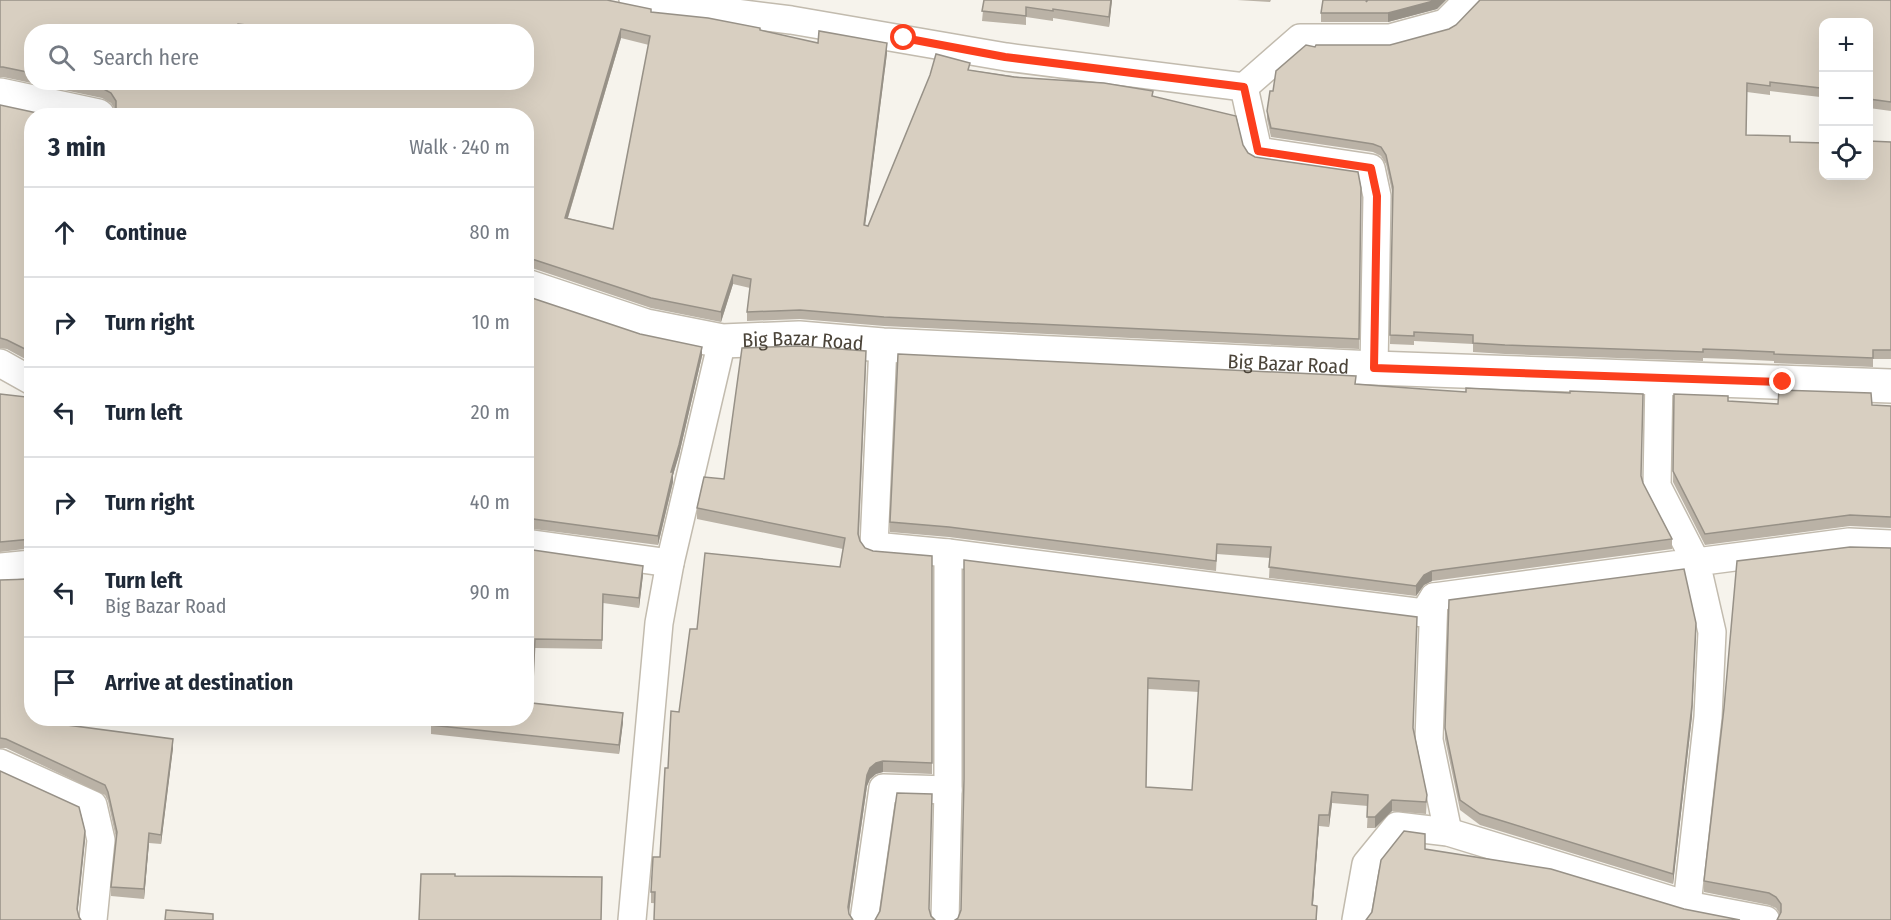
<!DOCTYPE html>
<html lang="en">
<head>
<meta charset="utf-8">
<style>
	body { margin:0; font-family:"Fira Sans Condensed",sans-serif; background:#f6f6f7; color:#1f2937 }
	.controls { position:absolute; right:18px; top:18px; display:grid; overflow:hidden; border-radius:12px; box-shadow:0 6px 24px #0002 }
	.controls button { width:54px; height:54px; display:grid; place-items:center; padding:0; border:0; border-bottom:2px solid #e0e1e3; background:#fff; color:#1f2937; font:30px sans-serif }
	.stop { position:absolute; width:18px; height:18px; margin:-14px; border:4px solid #fc3f1d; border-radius:50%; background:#fff }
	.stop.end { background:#fc3f1d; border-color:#fff; box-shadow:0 2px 6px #0008 }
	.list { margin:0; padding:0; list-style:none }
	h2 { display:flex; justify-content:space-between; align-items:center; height:78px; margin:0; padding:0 24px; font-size:26px }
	h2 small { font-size:20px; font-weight:400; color:#747a83 }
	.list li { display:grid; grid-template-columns:39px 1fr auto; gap:18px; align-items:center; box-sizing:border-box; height:90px; padding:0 24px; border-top:2px solid #e0e1e3 }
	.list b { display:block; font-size:22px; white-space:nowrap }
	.list p { margin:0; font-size:20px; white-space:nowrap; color:#747a83 }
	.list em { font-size:20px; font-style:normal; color:#747a83 }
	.icon { flex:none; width:33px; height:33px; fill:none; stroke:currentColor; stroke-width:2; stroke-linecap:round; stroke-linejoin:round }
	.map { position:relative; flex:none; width:1891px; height:920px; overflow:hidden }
	.search { position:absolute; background:#fff; box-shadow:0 6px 24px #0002; left:24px; top:24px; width:510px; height:66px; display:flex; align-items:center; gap:15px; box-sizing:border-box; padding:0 21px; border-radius:24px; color:#747a83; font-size:22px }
	.panel { position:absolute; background:#fff; box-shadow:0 6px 24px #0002; left:24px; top:108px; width:510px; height:618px; border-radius:24px }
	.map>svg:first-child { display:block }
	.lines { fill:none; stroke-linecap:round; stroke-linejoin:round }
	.minor-casing { stroke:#c2bbae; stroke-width:30 }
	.tertiary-casing { stroke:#c2bbae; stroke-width:36 }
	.minor { stroke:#fff; stroke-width:27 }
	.tertiary { stroke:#fff; stroke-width:33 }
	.wall { fill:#bab2a6; fill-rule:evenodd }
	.shaded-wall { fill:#979187 }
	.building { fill:#d8cfc1; stroke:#979187; stroke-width:1.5; fill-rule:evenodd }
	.route { stroke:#fc3f1d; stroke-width:8 }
	.labels { text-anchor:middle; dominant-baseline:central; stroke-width:4.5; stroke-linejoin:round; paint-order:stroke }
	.street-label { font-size:20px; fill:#4b4439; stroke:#fff }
</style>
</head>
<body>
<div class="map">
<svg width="1891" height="920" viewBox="0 0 1891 920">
	<rect width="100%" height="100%" fill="#f6f3ec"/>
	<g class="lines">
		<g class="minor-casing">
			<g id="minor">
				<path d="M633 0 791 20 1006 57 1244 87"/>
				<path d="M883 345 874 546 948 553 1424 613 1434 597 1429 740 1448 832"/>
				<path d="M0 363 32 381"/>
				<path d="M1374 368 1377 196 1371 168 1258 151 1244 87 1300 38H1390L1445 23 1468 0"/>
				<path d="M526 543 670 563"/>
				<path d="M0 567 32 564"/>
				<path d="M1434 597 1696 562 1657 486 1659 377"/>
				<path d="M0 763 93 805 101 840 93 920"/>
				<path d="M1687 905 1708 717 1712 632 1696 562 1849 542 1891 544"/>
				<path d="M632 920 659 623 670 563 722 341"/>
				<path d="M864 920 883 788 948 790"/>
				<path d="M945 920 948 790V553"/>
				<path d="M1356 920 1366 864 1397 826 1448 832 1687 905 1766 920"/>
			</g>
		</g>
		<g class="tertiary-casing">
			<g id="tertiary">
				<path d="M0 95 98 116"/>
				<path id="s1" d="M526 286 646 326 722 341 799 338 883 345 1374 368 1891 386"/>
			</g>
		</g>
		<use href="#minor" class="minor"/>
		<use href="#tertiary" class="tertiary"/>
	</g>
	<g class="wall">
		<path d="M0 0 651 12 760 31 818 43 887 53 865 225 868 226 970 70 1153 96 1243 145 1248 153 1255 157 1361 188 1359 349 884 326 800 319 747 321V312L750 288 733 284 721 322 651 308 532 268H526V116L116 111 111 103 102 98 3 77H0ZM32 32H526V82H32ZM621 38 649 45 613 229 568 218Z"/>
		<path d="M984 0H1112L1109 27 1053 18V21L1026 17V25L982 21Z"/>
		<path d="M1237 0H1271L1270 2Z"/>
		<path d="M1323 0H1446L1437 9 1388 22H1321V13Z"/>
		<path d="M1891 0V111L1869 108V22H1824V99H1820V97L1770 91V95L1747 92 1746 135 1790 142 1824 176 1891 142V359H1873V367L1774 363V361L1732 359 1703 358V361L1505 354 1473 352V344L1414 341V345L1390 344 1393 196 1386 164 1381 156 1373 152 1271 137 1267 119V111L1273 91 1315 47 1390 45 1449 29 1456 25 1479 2Z"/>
		<path d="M0 105 32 116V361L27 360 7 349 0 348Z"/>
		<path d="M526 296 702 356 679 455 673 475V482L658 545 526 528Z"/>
		<path d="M866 362 859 536 860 541 865 548 873 551 932 556V774L883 772 876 774 870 779 867 786 849 913 651 903V892L660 857 668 768 697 629 840 567 843 549 697 519V508L724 479Z"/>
		<path d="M1356 384 1641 477 1643 483 1672 539V549L1432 581 1424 585 1416 596 1269 578 1270 558 1217 554 1216 571 949 537 890 532V522Z"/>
		<path d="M32 386V548L0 552V394L26 397Z"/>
		<path d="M1674 394 1728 401 1778 404 1891 406V528L1850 526 1705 545 1673 482Z"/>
		<path d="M526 549 643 575 639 608 603 603 602 649 535 648 532 703 623 722 619 754 431 734V725Z"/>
		<path d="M964 560 1414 730 1427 795 1426 814 1392 811 1375 828H1367L1368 806 1332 803 1329 827 1319 826 1313 905 1317 906V920H955L958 918 961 910 964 779ZM1148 689 1199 692 1192 790 1146 787Z"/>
		<path d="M0 580 37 721 173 748 161 844 149 843 144 899 111 896V887L116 838 108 801 105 795 6 748H0Z"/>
		<path d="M1696 633 1692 716 1673 884 1480 825 1460 810 1445 739V728Z"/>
		<path d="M1724 708 1891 920 1780 914 1776 908 1769 905 1704 892V881Z"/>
	</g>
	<g class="shaded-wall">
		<path d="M1111 0H1112L1109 27V17Z"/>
		<path d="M1437 0H1446L1437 9 1388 22V13Z"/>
		<path d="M621 29V38L565 227V218Z"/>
		<path d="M887 43V53L864 234V225Z"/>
		<path d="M733 275V284L721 322V312Z"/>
		<path d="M702 347V356L679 455 673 475V482L658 545V536L671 472Z"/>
		<path d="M643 566V575L639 608V598Z"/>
		<path d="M1432 571V581L1424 585 1416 596V586L1424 575Z"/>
		<path d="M1696 623 1692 716 1673 884V874Z"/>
		<path d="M623 713V722L619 754V745Z"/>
		<path d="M173 739V748L161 844V835Z"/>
		<path d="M883 761V772L876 774 870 779 867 786 848 918V907L867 775 870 768 876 763Z"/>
		<path d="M1332 792V803L1329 827V815Z"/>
		<path d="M1392 800V811L1375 828V817Z"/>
		<path d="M1319 815V826L1312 916V905Z"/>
		<path d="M85 831V841L77 918V909Z"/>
		<path d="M149 833V843L144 899V889Z"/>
	</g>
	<g class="building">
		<path d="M0 0H607L651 9V12L708 18 760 28V30L818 43 819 31 887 43 864 225 868 226 930 75 936 54 970 63 968 70 1014 77 1104 83 1153 91 1152 96 1236 116 1243 145 1248 153 1255 157 1358 172 1361 188 1359 339 884 317 800 310 747 312 751 279 733 275 721 312 651 298 532 259 526 258V116H113L116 110V101L111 93 102 88 75 82H526V32H282V29L238 24 236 32H32V73L3 67H0ZM621 29 650 36 613 229 565 218Z"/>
		<path d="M984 0H1111L1109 17 1053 9V11L1026 7V16L982 11Z"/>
		<path d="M1323 0H1367L1366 2 1368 0H1437L1388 13H1321Z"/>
		<path d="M1480 0H1891V102L1869 99V22H1824V90H1820V88L1770 82V86L1747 83 1746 135 1790 136V142L1824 143V176H1869V141L1891 142V350H1873V358L1774 354V352L1732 350 1703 349V352L1505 345 1473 343V335L1414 332V336L1390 335 1393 187 1386 155 1381 147 1373 144 1271 128 1267 111 1270 91H1273L1276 71 1306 45 1315 47 1316 45H1390L1449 29 1456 25Z"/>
		<path d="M0 105 51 116H32V352L27 350 7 340 0 338Z"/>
		<path d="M526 296 640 334 702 347 679 445 671 472H673L658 536 526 518Z"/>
		<path d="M799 346 866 351 858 534 860 541 865 548 873 551 932 556V763L883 761 876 763 870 768 867 775 848 907 849 914 853 920H654L655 892H651L653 857H660L665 768H668L671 711 679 712 690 629H697L705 553 840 567 845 538 697 508 704 477 724 479 742 348Z"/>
		<path d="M898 354 1356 376 1355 384 1436 390 1466 392V388L1570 393V391L1643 394 1641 476 1643 483 1672 539 1432 571 1424 575 1416 586 1269 567 1271 547 1217 544 1216 561 949 527 890 522Z"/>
		<path d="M32 386V539L0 542V394L26 397 29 387Z"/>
		<path d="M1779 390 1871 393 1872 405 1891 406V517L1850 515 1705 534 1673 471 1674 394 1728 396V401L1778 404Z"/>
		<path d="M1850 547 1891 548V920H1777L1781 912V904L1776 897 1769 893 1704 881 1724 708 1737 561Z"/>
		<path d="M526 549 643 566 639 598 603 594 602 640 535 639 532 703 623 713 619 745 431 725V718H526Z"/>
		<path d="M964 560 1417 617 1413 728 1427 795 1426 802 1392 800 1375 817H1367L1368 795 1332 792 1329 815H1319L1312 905 1317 906 1316 920H955L958 918 961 910 964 779ZM1148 678 1199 681 1192 790 1146 787Z"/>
		<path d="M1684 569 1696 623 1692 705 1673 874 1480 814 1460 800 1445 728 1449 600Z"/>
		<path d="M32 579V718H37V721L173 739 161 835 149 833 144 889 111 887 117 832 108 792 105 785 6 739 0 738V580Z"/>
		<path d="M0 771 79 807 85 831 77 909 79 917 81 920H0Z"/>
		<path d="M897 793 932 794 929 909 931 916 935 920H875L880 911Z"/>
		<path d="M1404 831 1425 834V849L1551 869 1684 909 1740 920H1366L1372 912 1381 860Z"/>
		<path d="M421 874H455V876L602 877 601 920H419Z"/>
		<path d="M166 910 213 914V920H165Z"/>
	</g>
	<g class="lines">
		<path class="route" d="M904 38 1005 57 1244 87 1258 151 1371 168 1377 196 1374 368 1783 382"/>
	</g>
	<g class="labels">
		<g class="street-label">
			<text stroke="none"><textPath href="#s1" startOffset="285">Big Bazar Road</textPath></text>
			<text stroke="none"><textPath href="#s1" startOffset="771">Big Bazar Road</textPath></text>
		</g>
	</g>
</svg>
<div class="controls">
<button>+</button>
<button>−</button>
<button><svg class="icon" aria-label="locate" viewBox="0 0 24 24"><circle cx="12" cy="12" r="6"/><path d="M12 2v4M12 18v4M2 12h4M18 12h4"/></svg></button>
</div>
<div class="stop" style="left:904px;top:38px"></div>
<div class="stop end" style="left:1783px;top:382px"></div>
<div class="search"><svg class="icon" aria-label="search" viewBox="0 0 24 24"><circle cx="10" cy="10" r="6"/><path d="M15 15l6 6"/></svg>Search here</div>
<section class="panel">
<h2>3 min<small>Walk · 240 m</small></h2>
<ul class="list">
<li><svg class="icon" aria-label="ahead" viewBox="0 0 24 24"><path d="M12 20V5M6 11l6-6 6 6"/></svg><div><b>Continue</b></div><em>80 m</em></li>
<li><svg class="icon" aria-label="right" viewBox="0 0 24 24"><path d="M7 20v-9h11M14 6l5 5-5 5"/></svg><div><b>Turn right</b></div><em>10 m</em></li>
<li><svg class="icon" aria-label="left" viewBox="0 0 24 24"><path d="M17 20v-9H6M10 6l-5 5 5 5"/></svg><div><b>Turn left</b></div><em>20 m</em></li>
<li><svg class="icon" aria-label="right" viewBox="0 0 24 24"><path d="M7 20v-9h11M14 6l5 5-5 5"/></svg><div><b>Turn right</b></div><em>40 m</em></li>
<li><svg class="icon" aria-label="left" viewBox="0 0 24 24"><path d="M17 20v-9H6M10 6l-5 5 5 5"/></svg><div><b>Turn left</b><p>Big Bazar Road</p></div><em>90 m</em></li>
<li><svg class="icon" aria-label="arrive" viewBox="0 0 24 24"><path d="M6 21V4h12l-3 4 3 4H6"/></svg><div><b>Arrive at destination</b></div></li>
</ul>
</section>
</div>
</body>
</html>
